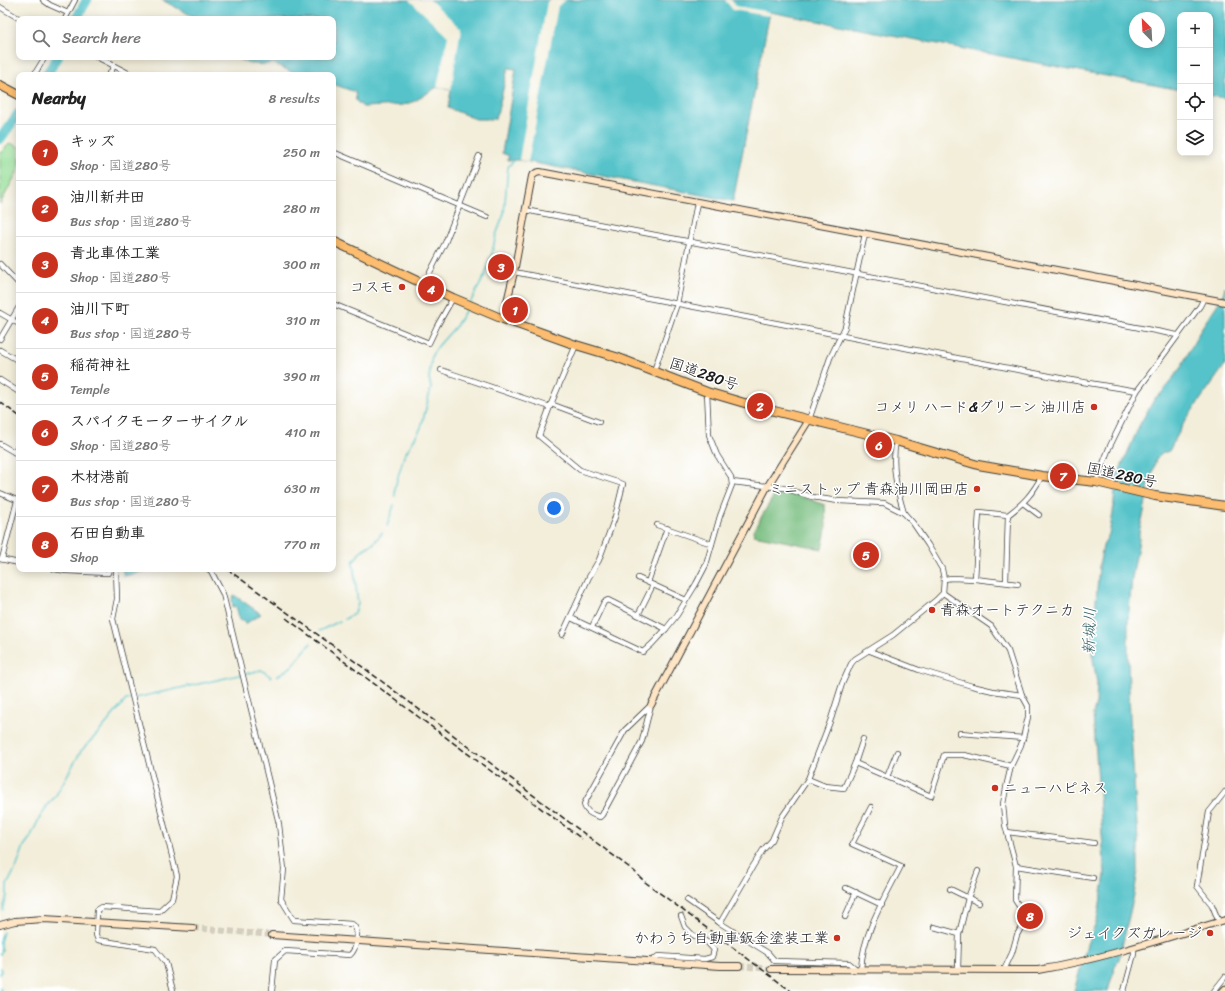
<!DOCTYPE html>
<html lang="en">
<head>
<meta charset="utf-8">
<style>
	body { margin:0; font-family:Sriracha,"Klee One",sans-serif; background:#f6f6f6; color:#222 }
	.controls { position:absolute; right:12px; top:12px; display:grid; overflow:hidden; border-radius:8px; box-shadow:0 2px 10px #0003 }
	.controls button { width:36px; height:36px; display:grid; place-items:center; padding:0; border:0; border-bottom:1px solid #e0e0e0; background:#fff; color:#222; font:20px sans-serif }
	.compass { position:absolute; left:1129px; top:12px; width:36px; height:36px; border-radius:50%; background:#fff; box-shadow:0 2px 10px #0003; rotate:336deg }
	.you { position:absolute; left:554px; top:508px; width:14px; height:14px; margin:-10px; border:3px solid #fff; border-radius:50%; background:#1a73e8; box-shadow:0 0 0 6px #1a73e833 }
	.badge { display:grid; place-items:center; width:26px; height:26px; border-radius:50%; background:#c8321e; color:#fff; font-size:13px; font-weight:700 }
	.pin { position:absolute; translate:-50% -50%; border:2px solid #fff; box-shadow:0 1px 4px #0006 }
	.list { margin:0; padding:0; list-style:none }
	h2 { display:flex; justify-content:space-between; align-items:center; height:52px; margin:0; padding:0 16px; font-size:17px }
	h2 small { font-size:13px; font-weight:400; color:#767676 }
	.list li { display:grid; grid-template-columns:26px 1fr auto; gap:12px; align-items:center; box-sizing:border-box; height:56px; padding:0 16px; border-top:1px solid #e0e0e0 }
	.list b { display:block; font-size:15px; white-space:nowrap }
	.list p { margin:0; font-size:13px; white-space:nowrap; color:#767676 }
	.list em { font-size:13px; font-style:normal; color:#767676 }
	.icon { flex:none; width:22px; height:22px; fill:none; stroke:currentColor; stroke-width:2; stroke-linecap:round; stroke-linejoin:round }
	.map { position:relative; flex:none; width:1225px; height:991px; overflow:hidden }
	.search { position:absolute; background:#fff; box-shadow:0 2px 10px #0003; left:16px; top:16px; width:320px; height:44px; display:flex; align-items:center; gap:10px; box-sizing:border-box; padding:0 14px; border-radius:8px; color:#767676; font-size:15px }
	.panel { position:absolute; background:#fff; box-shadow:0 2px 10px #0003; left:16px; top:72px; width:320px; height:500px; border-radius:8px }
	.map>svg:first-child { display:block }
	.green { fill:#97df99; stroke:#5a7e5a }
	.forest { fill:#79be81; stroke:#4a6d4e }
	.water { fill:#55c3c9; stroke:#387072; fill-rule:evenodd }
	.pier { fill:#f3eeda }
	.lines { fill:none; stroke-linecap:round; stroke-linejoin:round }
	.stream { stroke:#55c3c9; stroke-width:1.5 }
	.river { stroke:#55c3c9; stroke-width:10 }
	.secondary-tunnel { stroke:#d3cebe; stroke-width:6; stroke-dasharray:6 3; stroke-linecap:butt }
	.street-casing { stroke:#3c3c38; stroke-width:6 }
	.secondary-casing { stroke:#3c3c38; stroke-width:8 }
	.highway-casing { stroke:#3c3c38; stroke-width:10 }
	.street { stroke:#fff; stroke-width:4.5 }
	.secondary { stroke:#fee5c5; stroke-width:6 }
	.highway { stroke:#fcbd6f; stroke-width:8 }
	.rail { stroke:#1c1c1c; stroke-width:1.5; stroke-dasharray:6 3; stroke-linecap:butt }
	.poi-dot { fill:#c8321e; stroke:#fff; stroke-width:1.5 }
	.labels { text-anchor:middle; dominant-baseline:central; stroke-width:3; stroke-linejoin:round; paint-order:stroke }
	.poi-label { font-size:15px; fill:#1c1c1c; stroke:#fff; text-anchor:end }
	.street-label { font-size:15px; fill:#1c1c1c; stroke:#fff }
	.water-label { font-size:16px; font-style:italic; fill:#335f61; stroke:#fff }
</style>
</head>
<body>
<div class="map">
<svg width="1225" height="991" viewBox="0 0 1225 991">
	<rect width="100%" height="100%" fill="#fff"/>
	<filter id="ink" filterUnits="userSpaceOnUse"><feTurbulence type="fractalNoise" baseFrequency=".025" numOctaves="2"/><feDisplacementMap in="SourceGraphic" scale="8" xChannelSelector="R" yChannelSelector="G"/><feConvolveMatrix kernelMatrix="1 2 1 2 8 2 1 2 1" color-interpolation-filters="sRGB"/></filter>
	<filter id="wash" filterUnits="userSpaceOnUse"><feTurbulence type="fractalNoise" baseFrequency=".012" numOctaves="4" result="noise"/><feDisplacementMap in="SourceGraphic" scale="16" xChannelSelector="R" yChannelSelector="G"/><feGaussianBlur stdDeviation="0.9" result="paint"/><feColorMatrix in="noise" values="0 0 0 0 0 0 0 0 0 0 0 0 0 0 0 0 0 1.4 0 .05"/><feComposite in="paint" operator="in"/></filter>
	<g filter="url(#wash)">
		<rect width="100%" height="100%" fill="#f3eeda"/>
		<path class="green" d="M10 143 19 147V169L0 204V153Z"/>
		<path class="forest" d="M776 492 797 495 825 505 826 529 822 549 754 535 753 531Z"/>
		<g class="water">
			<path d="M162 0H1225V98L1210 96V15H1180V90L770 12 733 201 519 160H507L509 156 502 153 516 69 508 68 496 119H476L448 108 451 90 437 87 415 101 403 105 363 107 356 101 355 92 333 84V75H298L273 63C258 66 248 64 235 57H333V19H198ZM1135 18H1159V42H1135Z"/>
			<path d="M1225 287V365L1185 421 1169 451 1163 453 1156 459 1149 485 1144 512 1139 532V540L1132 578 1128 621V660L1130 718 1138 842V870L1134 895 1119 959 1115 966 1108 991H1074L1087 944 1097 920 1105 875 1093 714 1096 703 1097 683 1093 659V635L1099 566 1103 546 1109 534 1113 513 1116 479 1140 424 1155 398 1161 394 1181 367 1202 327 1223 296Z"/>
			<path d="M122 569H153L124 576Z"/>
			<path d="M234 595 261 614 245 624 244 620 240 621 236 606 233 607 232 600Z"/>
		</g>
		<g class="pier">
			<path d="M409 0H430L461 28 451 90 437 87 448 36Z"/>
			<path d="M549 0H566L558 6 528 162 519 160 547 2Z"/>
			<path d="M725 0H731L736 6 770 12 769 16 733 10Z"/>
		</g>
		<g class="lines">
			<g class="stream">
				<path d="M470 303 485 275 492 253 496 235 504 214 508 167 514 160"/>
				<path d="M395 496V487L404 456 421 428 431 388 429 378 432 355 439 345 456 326 467 308"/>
				<path d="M387 526 394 505"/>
				<path d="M345 619 355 613 358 604 353 562 362 550 374 543 382 533"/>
				<path d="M319 631 340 621"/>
				<path d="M277 676 291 667 311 643"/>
				<path d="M3 910 7 896V885L17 866 24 846 30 838 38 821 48 804 55 797 81 751 100 731 126 700 262 670 271 677"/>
				<path d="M0 941 3 932"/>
				<path d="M0 942 2 951 0 954"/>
				<path d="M0 968 1 971 0 974"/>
				<path d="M0 987 1 991"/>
			</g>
			<g class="river">
				<path d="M76 19 87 0"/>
				<path d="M46 75 58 57"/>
				<path d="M0 139 19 113"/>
			</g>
		</g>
	</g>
	<g filter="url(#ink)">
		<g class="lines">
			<g class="secondary-tunnel">
				<path d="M193 928 272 935"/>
				<path d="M739 966 771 969"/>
			</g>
			<g class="street-casing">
				<g id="street">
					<path d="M43 0 50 5 68 13"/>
					<path d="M0 7 20 19"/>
					<path d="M65 19 75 0"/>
					<path d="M97 57 132 75"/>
					<path d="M34 75 45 57"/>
					<path d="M109 75 114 66"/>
					<path d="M333 152 487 217"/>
					<path d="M525 210 1177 335"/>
					<path d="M0 264 19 284"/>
					<path d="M514 272 1065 379 1137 391"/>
					<path d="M424 284 445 243 479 156"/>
					<path d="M333 304 429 343 437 326 453 298"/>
					<path d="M0 313 19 324"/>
					<path d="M0 339 19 307"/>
					<path d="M0 350 19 361"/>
					<path d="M441 370 550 407"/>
					<path d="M654 371 677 304 697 203"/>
					<path d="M0 380 19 392"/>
					<path d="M551 404 599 422"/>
					<path d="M809 420 830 358 845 327 865 234"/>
					<path d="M896 441C891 466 897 490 904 513"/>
					<path d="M0 444 19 455"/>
					<path d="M14 452 19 445"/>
					<path d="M1096 482 1109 448 1137 391 1200 306 1204 298"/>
					<path d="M0 493 19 501"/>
					<path d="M1023 503 1039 515"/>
					<path d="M657 525 712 544"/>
					<path d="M0 559 19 563"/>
					<path d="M2 559 17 501"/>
					<path d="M54 569 66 571 108 573 109 569"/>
					<path d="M116 569 117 599 113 619 177 876 172 899 159 911 102 907 97 910 96 935 98 940 155 949 166 963 173 991"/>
					<path d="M208 569 211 571 223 594 279 824 284 869 281 899 294 920 352 924C360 929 357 949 350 955L285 951 275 960 272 991"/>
					<path d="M638 578 686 600"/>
					<path d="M944 579 952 578 975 579 979 512 1008 515C1025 502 1032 494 1042 476"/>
					<path d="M975 579 1018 584"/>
					<path d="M648 582 667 528"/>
					<path d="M1006 582 1008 515"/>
					<path d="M943 593 991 626 1008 651 1022 695 1028 706V717L1023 738 1021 745 1011 766 1007 783 1003 804 1005 825 1016 866 1015 900 1023 912 1024 918 1023 924 1017 935 1012 953 1004 970"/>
					<path d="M638 615 653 585"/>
					<path d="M571 618 643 652 652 644 666 629 677 615 696 584 706 565 720 516 732 485 731 477 717 455 709 435 707 392"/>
					<path d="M592 627 604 602 608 600 666 629"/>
					<path d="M562 635 589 577 599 560 615 517 623 484 580 470 539 436 551 404 576 345"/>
					<path d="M870 651 919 670 972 686 993 691 1022 695"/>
					<path d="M651 705 642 741 602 815 600 817C592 815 585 812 584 804L625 730Z"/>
					<path d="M960 733 1023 738"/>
					<path d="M855 763 931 796 944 755H964L1011 766"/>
					<path d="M887 777 897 752"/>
					<path d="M808 779 825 786 844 788 855 763 863 739"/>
					<path d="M1007 832 1094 843"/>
					<path d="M1016 866 1093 878"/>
					<path d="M846 888 882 905"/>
					<path d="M950 889 979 903"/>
					<path d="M687 900 720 923 768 953 775 961 849 963 855 968"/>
					<path d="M845 917 856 892"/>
					<path d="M1219 922 1212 905 1197 886 1209 812 1225 792"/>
					<path d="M720 923 753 866 763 850 772 840 782 817 808 779 831 719 842 684 851 664 855 659 893 635 936 600 943 593 944 579 942 569 928 545 913 523 904 513 884 503 838 501 812 497 784 488 732 482"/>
					<path d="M934 927 959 934"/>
					<path d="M653 960 658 956 705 959 712 957 714 950 707 942 693 935 685 927 681 916"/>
					<path d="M861 969C863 932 885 898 901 866L852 844 871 807"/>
					<path d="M958 969 959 934 968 898 978 871"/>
					<path d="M1124 991 1134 954V948"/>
					<path d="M1214 991 1225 977"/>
				</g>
			</g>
			<g class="secondary-casing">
				<g id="secondary">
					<path d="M503 319 514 272 532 176 536 173 540 172 1225 302"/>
					<path d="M651 705 767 487 809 420"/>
					<path d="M0 925 15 921 44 919 193 928"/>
					<path d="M272 935 720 966H739"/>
					<path d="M771 969 1038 970C1102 959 1163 939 1225 920"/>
					<path d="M1223 991 1225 989"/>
				</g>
			</g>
			<g class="highway-casing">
				<g id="highway">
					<path d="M0 85 19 95"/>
					<path d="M333 241 453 298 503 319 576 345 616 357 707 392 758 407 896 441 978 465 1042 476 1096 482 1155 496 1225 506"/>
				</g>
			</g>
			<use href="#street" class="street"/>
			<use href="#secondary" class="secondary"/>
			<use href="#highway" class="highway"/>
			<g class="rail">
				<path d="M0 402 19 416"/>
				<path d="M227 569 364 668 634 871 645 882 791 991"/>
				<path d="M286 618 582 839"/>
			</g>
		</g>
	</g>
	<g class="poi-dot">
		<circle cx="402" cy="287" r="4"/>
		<circle cx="1094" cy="407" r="4"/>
		<circle cx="977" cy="489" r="4"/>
		<circle cx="932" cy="610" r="4"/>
		<circle cx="995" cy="788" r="4"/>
		<circle cx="1210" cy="933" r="4"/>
		<circle cx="837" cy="938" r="4"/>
	</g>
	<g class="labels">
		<g class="poi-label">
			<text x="394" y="287">コスモ</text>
			<text x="1086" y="407">コメリ ハード&amp;グリーン 油川店</text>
			<text x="969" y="489">ミニストップ 青森油川岡田店</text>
			<text x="940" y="610" text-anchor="start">青森オートテクニカ</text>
			<text x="1003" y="788" text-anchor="start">ニューハピネス</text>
			<text x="1202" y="933">ジェイクズガレージ</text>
			<text x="829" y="938">かわうち自動車鈑金塗装工業</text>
		</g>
		<g class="street-label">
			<text transform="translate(704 374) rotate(19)">国道280号</text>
			<text transform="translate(1122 475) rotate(12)">国道280号</text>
		</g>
		<g class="water-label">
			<text transform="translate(1089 631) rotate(-88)">新城川</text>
		</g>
	</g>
</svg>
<div class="controls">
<button>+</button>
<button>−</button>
<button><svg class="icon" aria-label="locate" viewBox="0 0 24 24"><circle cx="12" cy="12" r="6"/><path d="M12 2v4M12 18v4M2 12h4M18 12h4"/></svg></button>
<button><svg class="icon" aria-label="layers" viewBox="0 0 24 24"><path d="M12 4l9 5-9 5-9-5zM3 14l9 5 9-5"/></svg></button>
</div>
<svg class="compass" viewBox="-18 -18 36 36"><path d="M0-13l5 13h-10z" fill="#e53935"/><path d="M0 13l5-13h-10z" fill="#767676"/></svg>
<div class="you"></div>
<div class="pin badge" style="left:515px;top:310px">1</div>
<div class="pin badge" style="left:760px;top:406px">2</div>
<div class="pin badge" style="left:501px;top:267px">3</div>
<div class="pin badge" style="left:431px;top:289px">4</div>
<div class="pin badge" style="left:866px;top:555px">5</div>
<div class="pin badge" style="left:879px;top:445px">6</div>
<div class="pin badge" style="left:1063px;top:476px">7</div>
<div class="pin badge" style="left:1030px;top:916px">8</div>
<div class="search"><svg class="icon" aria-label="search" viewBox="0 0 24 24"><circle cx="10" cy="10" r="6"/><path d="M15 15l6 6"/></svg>Search here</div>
<section class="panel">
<h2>Nearby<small>8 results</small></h2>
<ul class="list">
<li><span class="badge">1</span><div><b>キッズ</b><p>Shop · 国道280号</p></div><em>250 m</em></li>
<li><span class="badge">2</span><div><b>油川新井田</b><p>Bus stop · 国道280号</p></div><em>280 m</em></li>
<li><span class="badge">3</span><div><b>青北車体工業</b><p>Shop · 国道280号</p></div><em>300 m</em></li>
<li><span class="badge">4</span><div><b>油川下町</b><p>Bus stop · 国道280号</p></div><em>310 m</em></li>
<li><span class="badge">5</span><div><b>稲荷神社</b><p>Temple</p></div><em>390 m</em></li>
<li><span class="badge">6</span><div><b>スパイクモーターサイクル</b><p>Shop · 国道280号</p></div><em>410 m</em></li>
<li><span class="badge">7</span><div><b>木材港前</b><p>Bus stop · 国道280号</p></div><em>630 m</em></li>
<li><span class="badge">8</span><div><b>石田自動車</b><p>Shop</p></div><em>770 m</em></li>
</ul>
</section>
</div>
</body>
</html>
